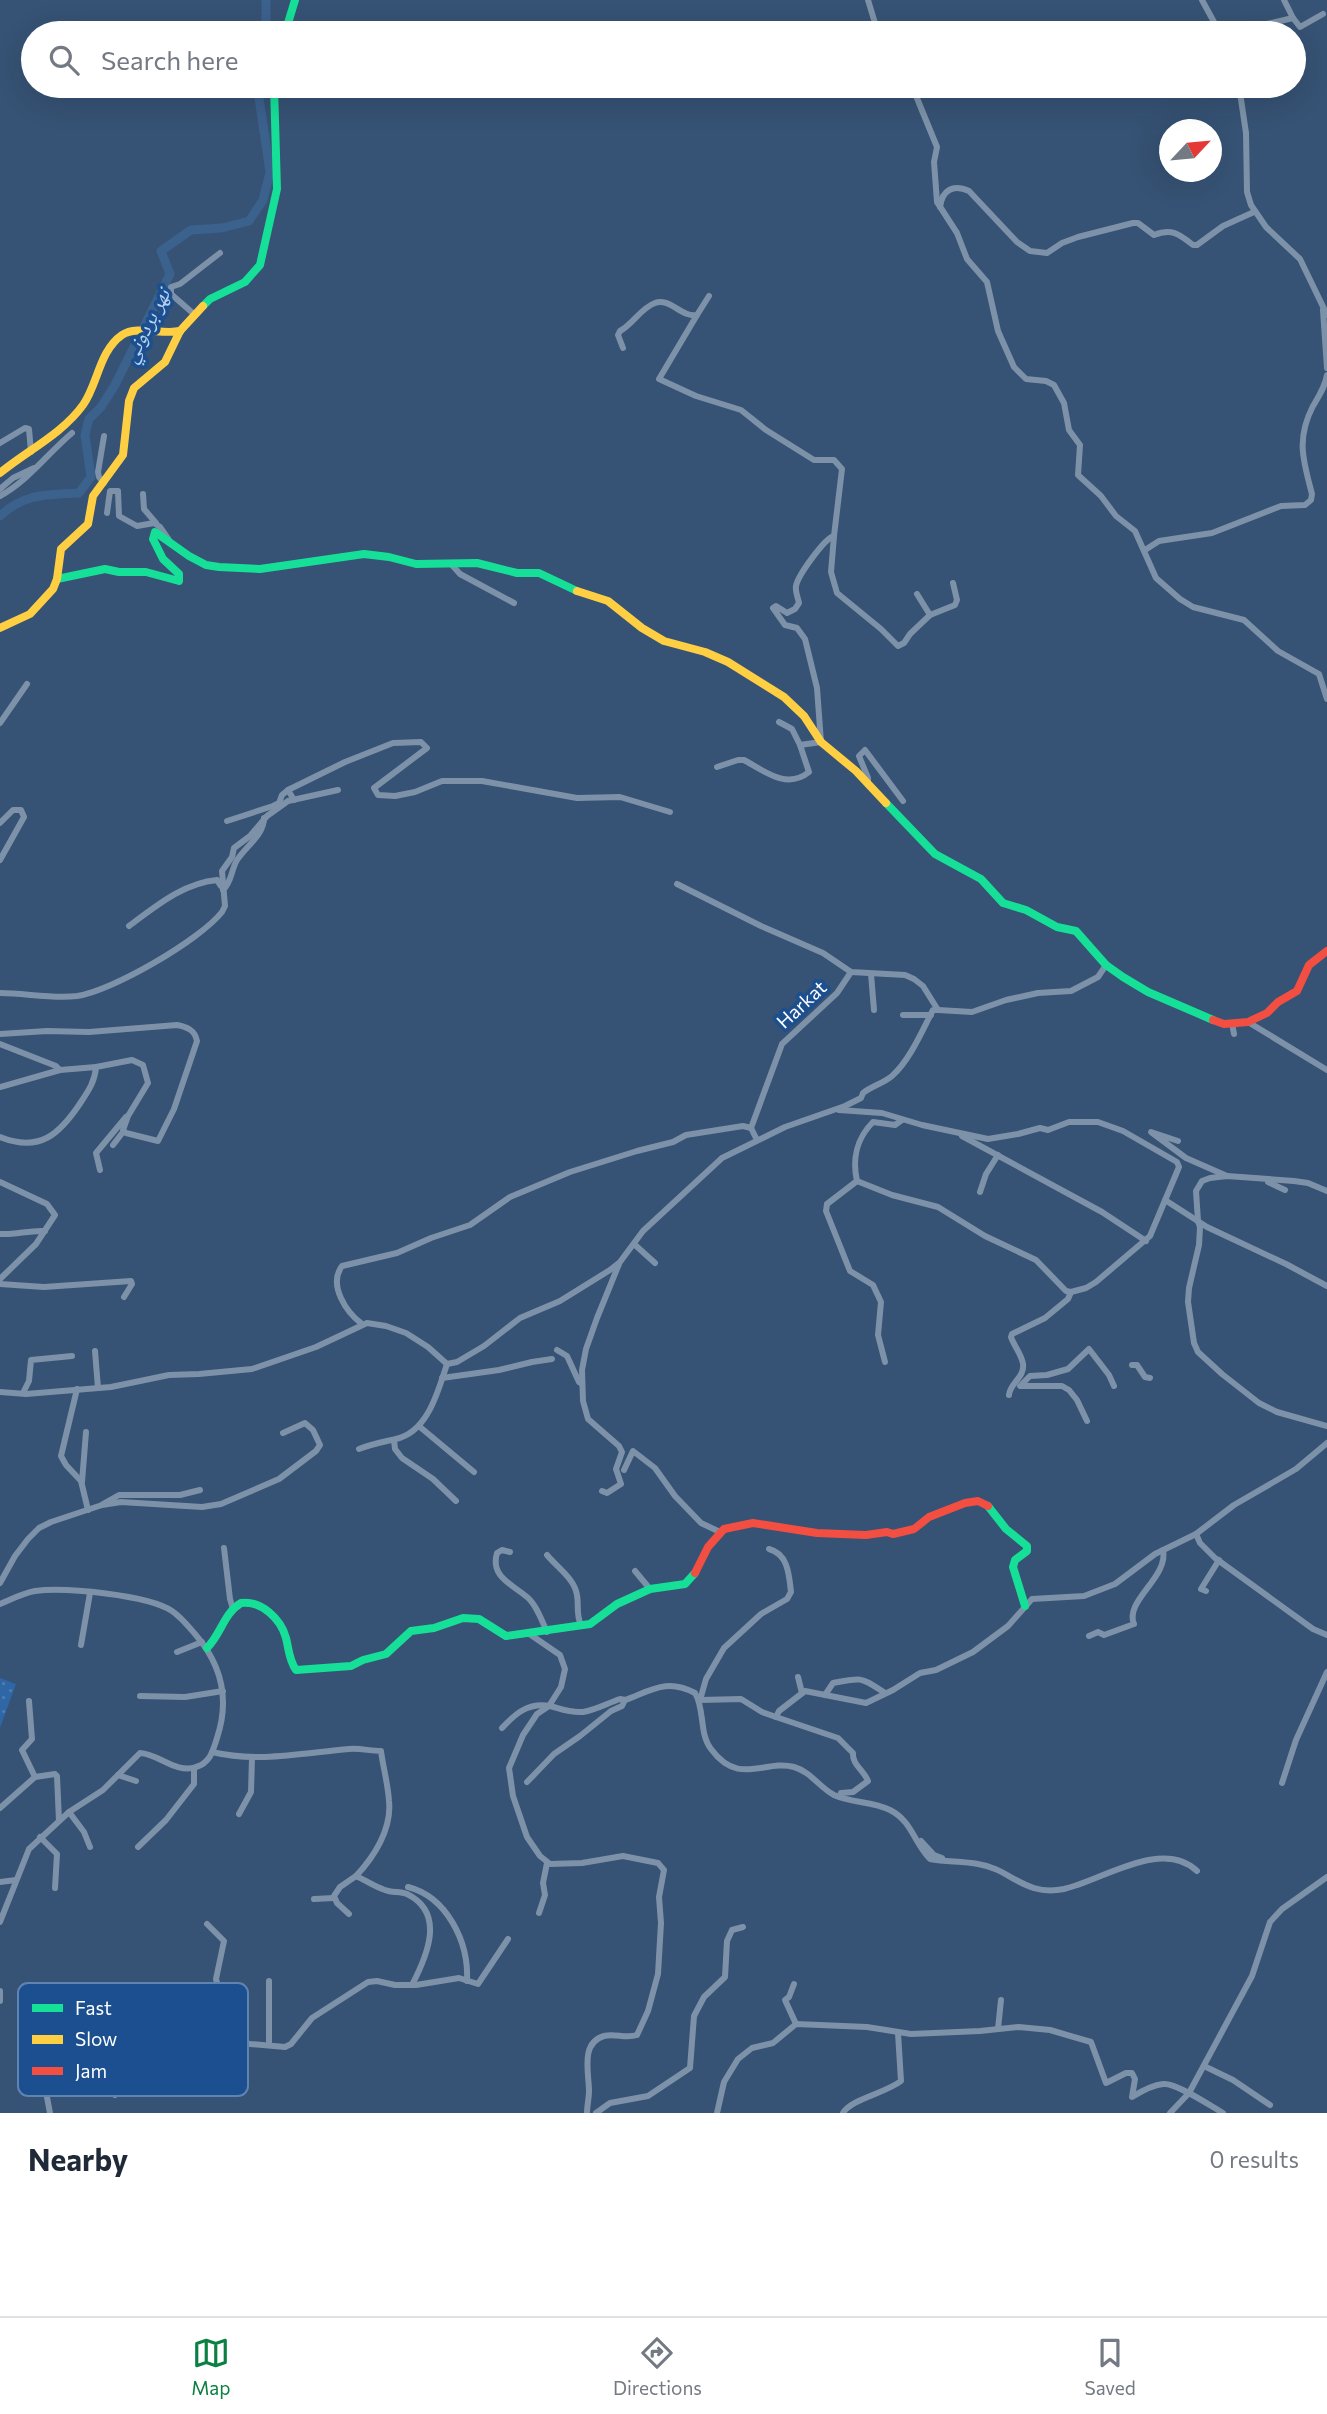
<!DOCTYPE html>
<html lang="en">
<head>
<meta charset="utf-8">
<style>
	body { margin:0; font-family:Commissioner,"Noto Naskh Arabic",sans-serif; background:#f6f6f7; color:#1f2937 }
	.compass { position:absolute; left:1159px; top:119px; width:63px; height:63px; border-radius:50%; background:#fff; box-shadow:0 7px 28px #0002; rotate:64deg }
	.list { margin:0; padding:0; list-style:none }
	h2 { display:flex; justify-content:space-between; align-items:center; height:91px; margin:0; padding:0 28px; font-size:30px }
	h2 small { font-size:23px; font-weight:400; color:#747a83 }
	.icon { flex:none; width:38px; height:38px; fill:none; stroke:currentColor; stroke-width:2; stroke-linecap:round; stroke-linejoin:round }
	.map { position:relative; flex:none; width:1327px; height:2113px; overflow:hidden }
	.search { position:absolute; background:#fff; box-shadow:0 7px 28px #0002; left:21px; right:21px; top:21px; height:77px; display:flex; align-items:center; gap:18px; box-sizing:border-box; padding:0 24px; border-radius:38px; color:#747a83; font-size:26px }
	.sheet { height:203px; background:#fff }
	nav { display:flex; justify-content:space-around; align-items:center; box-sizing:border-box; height:98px; border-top:2px solid #e0e1e3; background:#fff; font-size:19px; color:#747a83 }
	nav a { display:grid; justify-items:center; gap:4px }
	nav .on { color:#0b8043 }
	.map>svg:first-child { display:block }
	.grass { fill:url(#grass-dots) }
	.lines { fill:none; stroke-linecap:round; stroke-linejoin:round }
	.river { stroke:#3b618d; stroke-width:9 }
	.street { stroke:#7d92a8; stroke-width:6 }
	.fast { stroke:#16e098; stroke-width:8 }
	.slow { stroke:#ffcf43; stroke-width:8 }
	.jam { stroke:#f24e42; stroke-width:8 }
	.labels { text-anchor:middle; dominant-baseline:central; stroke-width:7; stroke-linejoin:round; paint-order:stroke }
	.street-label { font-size:19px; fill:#fff; stroke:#1b4f8f }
	.water-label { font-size:21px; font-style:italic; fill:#b5d3f5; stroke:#1b4f8f }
	.key { fill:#1b4f8f; stroke:#5f84b1; stroke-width:2 }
	.key-label { font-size:19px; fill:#fff }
</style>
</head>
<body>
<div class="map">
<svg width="1327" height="2113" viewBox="0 0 1327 2113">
	<defs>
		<pattern id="grass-dots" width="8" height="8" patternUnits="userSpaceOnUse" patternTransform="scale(1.75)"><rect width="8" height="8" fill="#2f66a5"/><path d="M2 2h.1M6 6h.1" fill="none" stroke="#4e7db2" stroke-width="1.8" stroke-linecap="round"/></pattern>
	</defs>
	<rect width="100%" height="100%" fill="#365274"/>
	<path class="grass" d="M0 1678 16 1684 0 1728Z"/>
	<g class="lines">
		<g class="river">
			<path d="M266 33V0"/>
			<path d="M0 516C24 493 47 495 79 493L91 477 85 435 89 419 101 407 115 385 170 274 161 251 191 230 222 228 249 221 263 200 270 172 259 98 261 86"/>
		</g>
		<g class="street">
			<path d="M868 0 878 33"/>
			<path d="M1202 0 1220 33"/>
			<path d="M1284 0 1293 18"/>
			<path d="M1228 33 1293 18 1300 27 1323 14"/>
			<path d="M912 86 937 147 934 162 937 202 957 233 967 259 987 282 998 331 1014 367 1026 379 1046 381 1054 385 1064 403 1069 430 1080 445 1078 475 1101 496 1116 516 1135 531 1156 578 1180 599 1193 607 1244 620 1278 651 1319 674 1327 699"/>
			<path d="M1239 86 1246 133 1247 192 1251 205 1266 227 1300 259 1327 315"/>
			<path d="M940 207C942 190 953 184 969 191L1017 242 1030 251 1047 253 1062 243 1078 237 1133 223H1138L1154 235C1172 228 1179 234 1193 245H1197L1223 226 1254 212"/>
			<path d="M1323 310 1327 368"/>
			<path d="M195 315 171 294V287L180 284 220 253"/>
			<path d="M697 315 709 296"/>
			<path d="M623 348 618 335 620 331C633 324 641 308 655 303 669 297 682 318 697 315L659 379 696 396 741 410 766 430 814 460H834L842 469 834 536C825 538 798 575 796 586 795 591 798 598 799 603L795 609 787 613 776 606 773 608 785 625 797 628 805 639 817 688 821 742 800 745 809 772C787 790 764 771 744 760H738L717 767"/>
			<path d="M0 443 25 428 29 429 31 452"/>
			<path d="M104 483 99 477 98 472 104 436"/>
			<path d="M0 489 13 478 34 468"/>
			<path d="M143 494 144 509 156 523"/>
			<path d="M0 496C29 480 47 454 72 433"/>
			<path d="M107 513 110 491H118L119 516 137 526 154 523 160 527 169 540"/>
			<path d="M834 536 831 572 837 593 881 629 898 646 904 643 910 634 930 615 917 594"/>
			<path d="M1145 550 1159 541 1212 533 1281 506 1305 505 1311 500 1312 494C1303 460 1296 439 1313 406 1319 396 1325 387 1327 375"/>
			<path d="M452 565 460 574 514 603"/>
			<path d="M930 615 955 605 957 600 953 583"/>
			<path d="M779 722 792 729 800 745"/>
			<path d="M0 723 27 684"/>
			<path d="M868 785V778L859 756 865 750 903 801"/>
			<path d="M294 800 288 790 345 762 393 743 421 742 427 748 374 788 378 795 395 796 415 792 442 781H482L577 798 620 797 670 812"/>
			<path d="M227 821 273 806 279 803 282 795 288 790"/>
			<path d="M0 823 13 810H21L24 817 0 860"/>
			<path d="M223 890C232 882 231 870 237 860 246 846 264 835 264 818"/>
			<path d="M129 926C155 907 183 883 217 880L221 886"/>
			<path d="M871 974 874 1010"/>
			<path d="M0 993C25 993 52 999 77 996 112 991 200 940 222 912L225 906 222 871 232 857 234 848 250 836 267 816 288 801 338 790"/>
			<path d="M938 1010 972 1012 1006 1000 1038 993 1071 991 1098 977 1106 965"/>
			<path d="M903 1015H931"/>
			<path d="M1248 1022 1327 1070"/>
			<path d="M1232 1023 1234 1034"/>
			<path d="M0 1034 47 1031 89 1032 177 1025C187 1027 195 1030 197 1041L174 1109 158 1141 126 1133 123 1130 128 1116 148 1083 143 1065 132 1060 96 1067C95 1081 89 1090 81 1102 60 1134 40 1153 0 1137"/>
			<path d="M0 1044 56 1066 60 1070 0 1087"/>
			<path d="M60 1070 96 1067"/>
			<path d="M839 1110 882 1113 922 1125 988 1139 1018 1134 1040 1128 1048 1130 1069 1122H1098L1123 1131 1177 1162 1179 1167 1150 1236 1096 1282 1086 1288 1071 1292 1068 1299 1045 1318 1012 1334 1011 1337C1014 1346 1022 1355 1023 1364 1025 1377 1010 1383 1009 1395"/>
			<path d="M902 1120 895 1125 873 1122C857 1138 852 1159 857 1181L892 1195 938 1207 985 1236 1036 1260 1066 1291 1071 1292"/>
			<path d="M962 1136 1102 1212 1146 1241"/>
			<path d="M757 1140 751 1128 782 1044 837 993 851 972"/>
			<path d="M1178 1141 1151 1132 1186 1158 1227 1176"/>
			<path d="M113 1145 123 1132"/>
			<path d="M100 1170 96 1153 126 1117"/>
			<path d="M857 1181 827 1204 826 1211 850 1271 873 1285 881 1302 878 1335 885 1362"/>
			<path d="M0 1182 47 1204 55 1215 36 1244 0 1279"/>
			<path d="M1268 1182 1285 1190"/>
			<path d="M1327 1191 1308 1183 1294 1181 1227 1176 1210 1178 1202 1181 1196 1191 1198 1221 1200 1227 1199 1245 1189 1288 1188 1302 1194 1343 1198 1352 1222 1374 1259 1403 1277 1412 1327 1426"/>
			<path d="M980 1192 986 1174 998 1155"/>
			<path d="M1165 1200 1207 1227 1286 1264 1327 1286"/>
			<path d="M0 1234C16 1235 29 1230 45 1231"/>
			<path d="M634 1244 655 1263"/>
			<path d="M0 1284 44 1287 131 1281 132 1284 124 1297"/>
			<path d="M362 1324C346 1312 328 1285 342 1266L397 1253 431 1238 470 1225 510 1197 570 1172 637 1151 673 1142 686 1135 743 1126 751 1128"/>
			<path d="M557 1350 567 1356 579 1382 582 1384"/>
			<path d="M95 1351 98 1388"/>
			<path d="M447 1364 457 1362 484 1346 520 1318 560 1301 610 1270 620 1262 643 1231 722 1158 785 1127 845 1106 861 1098 863 1093C872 1086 884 1083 892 1076 910 1060 922 1031 933 1010H938L923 986 914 979 905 975 851 972 823 953 761 926 677 884"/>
			<path d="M1132 1365H1137L1145 1377 1150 1378"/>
			<path d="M442 1378 499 1370 532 1362 552 1359"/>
			<path d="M1020 1386 1030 1376 1047 1375 1068 1369 1089 1349 1109 1375 1114 1386"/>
			<path d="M1021 1386H1062L1069 1390 1077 1400 1087 1421"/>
			<path d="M77 1389 61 1456 66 1465 81 1481 88 1510"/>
			<path d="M0 1392 26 1394 111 1387 169 1375 199 1374 252 1369 316 1347 367 1323 386 1326 406 1333 428 1347 447 1364"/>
			<path d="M23 1393 29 1381 31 1360 72 1356"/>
			<path d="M420 1427 474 1472"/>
			<path d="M394 1440 395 1449 402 1458 433 1479 456 1501"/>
			<path d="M359 1449C372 1444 383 1442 396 1439 428 1432 438 1391 447 1364"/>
			<path d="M624 1470 633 1451 655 1468 675 1496 701 1523 720 1532"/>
			<path d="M82 1482 86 1432"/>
			<path d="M602 1491 607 1493 621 1484 616 1469 622 1452 619 1446 588 1419 583 1401 582 1370 586 1349 597 1318 619 1264"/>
			<path d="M103 1504 119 1495H180L200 1490"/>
			<path d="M1196 1534 1200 1543 1215 1558 1313 1629 1327 1635"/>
			<path d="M224 1548 230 1599 233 1609"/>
			<path d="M769 1549C788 1554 789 1574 791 1592L787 1599 761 1614 724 1648 706 1679 700 1700 741 1699 762 1712 776 1717 779 1711 805 1691 866 1703 893 1690 920 1673 936 1670 973 1652 1008 1626 1032 1599 1084 1596 1115 1584 1155 1554 1196 1534 1234 1505 1296 1469 1327 1443"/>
			<path d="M510 1552 502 1550 497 1553C490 1577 512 1584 527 1597 536 1604 542 1621 547 1632"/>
			<path d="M547 1555C556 1566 572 1577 576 1591 580 1603 575 1613 581 1625"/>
			<path d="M635 1571 650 1589"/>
			<path d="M0 1583 15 1556 28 1539 39 1528 51 1522 102 1505 121 1502 202 1507 221 1504 279 1479 316 1451 320 1445 313 1430 305 1423 283 1433"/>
			<path d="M1206 1591 1201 1589 1219 1560"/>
			<path d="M0 1604C12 1599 23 1593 35 1591 65 1587 148 1595 172 1611 181 1617 188 1626 195 1634 222 1665 230 1699 217 1738 213 1751 210 1763 196 1767 176 1774 159 1754 140 1753L103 1790 69 1812 29 1849 0 1922"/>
			<path d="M528 1633 560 1655 565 1669 561 1687 549 1706 537 1714 523 1735 509 1768 513 1796 527 1837 540 1856 550 1864 582 1863 623 1856 658 1863 664 1870 659 1897 661 1923 658 1974 648 2011 637 2035C626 2039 615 2033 604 2036 580 2043 589 2073 589 2091 589 2098 587 2106 587 2113"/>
			<path d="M1089 1636 1098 1632 1104 1635 1134 1624C1124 1601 1169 1577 1163 1550"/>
			<path d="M81 1645 90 1593"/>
			<path d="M177 1652 202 1642"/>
			<path d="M798 1677 802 1693"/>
			<path d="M825 1695 833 1683C863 1677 860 1677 885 1693"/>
			<path d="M140 1696 185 1697 223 1691"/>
			<path d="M29 1701 32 1739 22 1750 35 1777"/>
			<path d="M776 1717 838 1738 853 1753C852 1765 864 1770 868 1781L853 1792 841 1793"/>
			<path d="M502 1728C515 1714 528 1702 550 1706 561 1709 570 1713 583 1712 596 1710 608 1703 620 1699L625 1700C652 1690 667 1678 695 1693 705 1709 699 1734 711 1749 739 1787 765 1759 794 1767 811 1772 819 1787 834 1795 851 1803 872 1801 890 1810 912 1821 914 1843 930 1859 946 1862 962 1861 978 1864 1011 1869 1024 1897 1064 1889 1103 1880 1162 1838 1197 1871"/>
			<path d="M212 1752C258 1763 303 1753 349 1749 360 1748 370 1751 381 1751 383 1767 388 1784 389 1801 392 1829 374 1857 356 1876 365 1880 375 1887 385 1890 392 1893 400 1891 407 1894 446 1913 427 1956 412 1985"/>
			<path d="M118 1775 136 1781"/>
			<path d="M527 1782 554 1754 580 1736 611 1711 622 1706 625 1700"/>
			<path d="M1282 1783 1296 1740 1327 1672"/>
			<path d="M0 1808 35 1777 55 1774 57 1776 59 1821"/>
			<path d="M69 1812 84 1832 90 1847"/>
			<path d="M239 1814 251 1792 252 1758"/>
			<path d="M40 1837 57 1854 55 1888"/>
			<path d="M921 1841 934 1855 942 1858"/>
			<path d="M138 1847 166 1820 194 1784V1768"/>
			<path d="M0 1882 16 1880"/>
			<path d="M408 1887C447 1897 469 1942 467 1981"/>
			<path d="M314 1899 334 1898"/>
			<path d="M539 1913 545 1895 543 1883 547 1863"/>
			<path d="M349 1914 337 1903 334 1896 340 1887 356 1876"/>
			<path d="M207 1924 224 1941 216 1979 220 1994 221 2038"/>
			<path d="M269 1981V2045"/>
			<path d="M794 1984 789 1997 785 2000 796 2024"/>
			<path d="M0 1991V2001"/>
			<path d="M998 2029 1001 2000"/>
			<path d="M1204 2066 1233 2080 1270 2105"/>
			<path d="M115 2095 120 2038"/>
			<path d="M50 2113 46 2092 49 2072 75 2024 120 2038 181 2031 250 2044 285 2047 291 2044 312 2018 368 1982 377 1981 395 1985H416L459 1978 478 1984 508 1939"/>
			<path d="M596 2113 610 2103 648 2096 690 2068 694 2016 704 1997 725 1977 727 1941 732 1930 743 1927"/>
			<path d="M717 2113 724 2082 738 2059 752 2048 773 2043 796 2024 867 2027 911 2034 980 2031 1019 2027 1050 2030 1091 2042 1106 2083 1126 2073H1132L1135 2079 1132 2097C1140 2092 1153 2085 1163 2084 1175 2082 1211 2106 1223 2113"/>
			<path d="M843 2113C851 2099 886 2093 901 2081L898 2033"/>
			<path d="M1170 2113 1189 2093 1252 1976 1270 1922 1282 1909 1327 1877"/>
		</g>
		<g class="fast">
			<path d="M285 33 295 0"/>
			<path d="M203 306 210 299 245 282 260 265 277 189 274 86"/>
			<path d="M57 579 105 569 119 572H146L179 581V574L163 559 153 539 155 532 189 556 206 565 219 567 260 569 364 554 389 557 416 564 477 563 517 573H539L577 591"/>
			<path d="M886 803 935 854 981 879 1003 903 1026 910 1057 927 1076 931 1106 965 1123 977 1148 992 1213 1020"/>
			<path d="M988 1506 1006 1529 1027 1546V1551L1015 1560 1013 1567 1025 1606"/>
			<path d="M207 1648C221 1634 224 1613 241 1603 261 1600 281 1619 286 1638 289 1650 289 1660 296 1670L351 1666 363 1660 386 1654 411 1631 434 1628 463 1618 479 1619 506 1636 590 1624 617 1604 650 1589 685 1584 695 1573"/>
		</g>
		<g class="slow">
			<path d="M0 473C28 450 62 434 83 405 98 384 99 351 122 335 137 325 162 335 180 331"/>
			<path d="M577 591 608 601 642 628 664 641 705 652 728 662 784 697 804 716 821 742 856 771 886 803"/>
			<path d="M0 628 30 614 53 589 57 579 61 549 88 524 93 496 123 455 129 401 134 388 165 362 180 331 203 306"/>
		</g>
		<g class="jam">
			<path d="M1213 1020 1224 1024 1248 1022 1267 1013 1278 1002 1297 991 1309 965 1327 951"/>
			<path d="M695 1573 708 1547 724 1529 753 1523 817 1533 866 1535 887 1532 893 1534 914 1529 929 1517 965 1503 978 1501 988 1506"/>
		</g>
	</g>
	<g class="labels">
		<g class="street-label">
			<text transform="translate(801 1004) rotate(-43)">Harkat</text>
		</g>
		<g class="water-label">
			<text transform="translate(145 325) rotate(-63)">نهر بردوني</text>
		</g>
	</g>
	<rect x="18" y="1983" width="230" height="113" rx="10" class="key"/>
	<rect x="32" y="2004" width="31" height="8" fill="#16e098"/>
	<rect x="32" y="2035" width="31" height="9" fill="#ffcf43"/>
	<rect x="32" y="2067" width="31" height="8" fill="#f24e42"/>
	<g class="key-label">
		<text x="75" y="2015">Fast</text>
		<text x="75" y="2046">Slow</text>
		<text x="75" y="2078">Jam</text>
	</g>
</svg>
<svg class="compass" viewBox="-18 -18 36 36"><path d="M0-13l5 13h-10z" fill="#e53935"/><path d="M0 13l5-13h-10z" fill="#747a83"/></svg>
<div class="search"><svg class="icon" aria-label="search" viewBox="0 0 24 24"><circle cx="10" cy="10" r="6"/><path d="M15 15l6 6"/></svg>Search here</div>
</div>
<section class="sheet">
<h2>Nearby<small>0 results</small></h2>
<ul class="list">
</ul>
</section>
<nav>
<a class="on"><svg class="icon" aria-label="map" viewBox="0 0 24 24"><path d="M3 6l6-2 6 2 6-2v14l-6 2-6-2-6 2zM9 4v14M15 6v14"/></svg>Map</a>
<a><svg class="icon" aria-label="directions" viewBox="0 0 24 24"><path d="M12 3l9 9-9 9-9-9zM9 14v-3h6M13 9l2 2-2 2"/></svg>Directions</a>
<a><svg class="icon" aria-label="saved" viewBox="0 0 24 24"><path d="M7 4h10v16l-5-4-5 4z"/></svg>Saved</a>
</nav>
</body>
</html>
